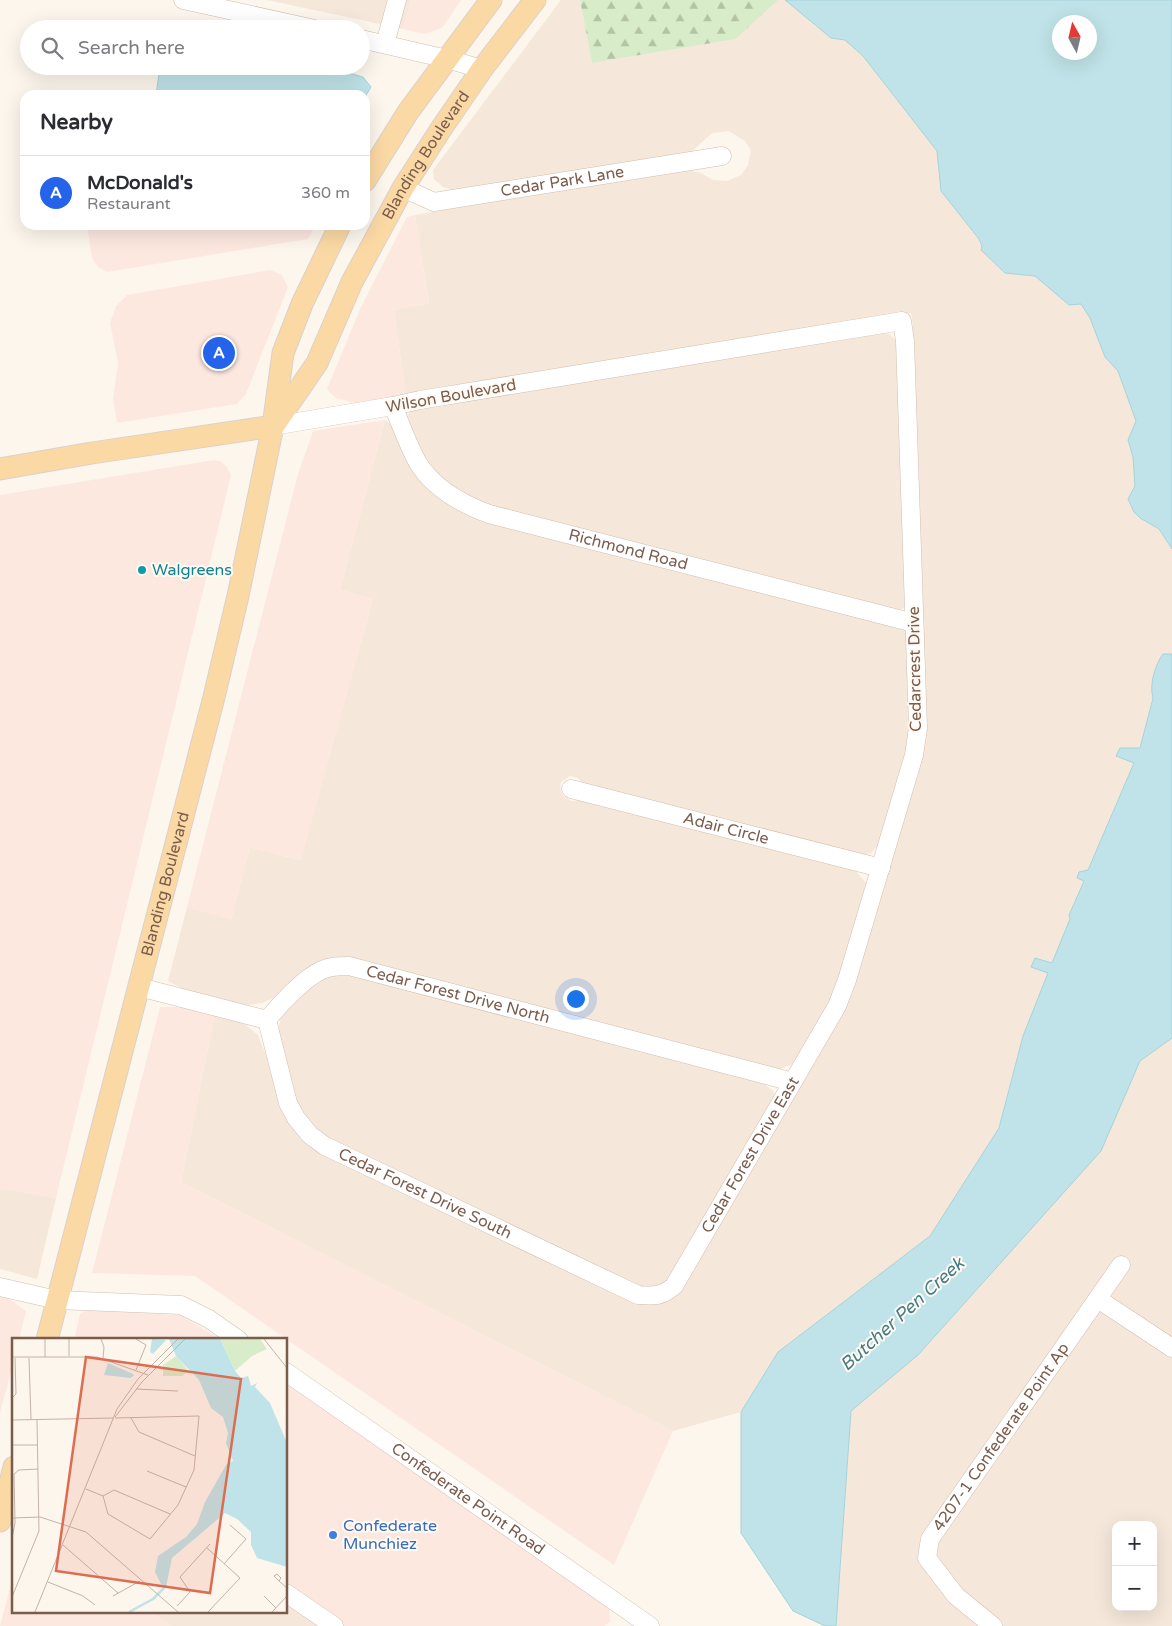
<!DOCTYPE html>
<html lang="en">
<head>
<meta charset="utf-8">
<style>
	body { margin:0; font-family:"Varela Round",sans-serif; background:#f7f7f7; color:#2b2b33 }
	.controls { position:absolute; right:15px; bottom:15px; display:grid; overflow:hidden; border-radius:10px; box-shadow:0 5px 20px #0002 }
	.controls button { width:45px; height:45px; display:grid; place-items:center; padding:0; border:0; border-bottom:1px solid #e1e1e2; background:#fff; color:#2b2b33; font:25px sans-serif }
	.compass { position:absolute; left:1052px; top:15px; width:45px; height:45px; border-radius:50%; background:#fff; box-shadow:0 5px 20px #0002; rotate:352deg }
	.you { position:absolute; left:575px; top:998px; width:18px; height:18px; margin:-12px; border:4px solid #fff; border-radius:50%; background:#1a73e8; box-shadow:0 0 0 8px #1a73e833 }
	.badge { display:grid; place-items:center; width:32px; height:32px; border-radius:50%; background:#2563eb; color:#fff; font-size:16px; font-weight:700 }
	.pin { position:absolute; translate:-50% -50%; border:2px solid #fff; box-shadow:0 1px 5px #0006 }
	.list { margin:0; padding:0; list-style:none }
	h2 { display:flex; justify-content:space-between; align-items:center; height:65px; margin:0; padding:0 20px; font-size:21px }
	h2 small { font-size:16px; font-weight:400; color:#7c7c81 }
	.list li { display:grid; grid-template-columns:32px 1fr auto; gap:15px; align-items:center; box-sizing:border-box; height:75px; padding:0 20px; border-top:1px solid #e1e1e2 }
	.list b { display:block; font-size:19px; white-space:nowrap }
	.list p { margin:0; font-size:16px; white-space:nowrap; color:#7c7c81 }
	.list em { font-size:16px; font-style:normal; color:#7c7c81 }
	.icon { flex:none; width:28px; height:28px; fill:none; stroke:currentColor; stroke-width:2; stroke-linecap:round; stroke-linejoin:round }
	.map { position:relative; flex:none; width:1172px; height:1626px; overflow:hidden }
	.search { position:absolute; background:#fff; box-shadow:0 5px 20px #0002; left:20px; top:20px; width:350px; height:55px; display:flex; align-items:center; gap:12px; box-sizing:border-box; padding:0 18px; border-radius:28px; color:#7c7c81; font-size:19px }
	.panel { position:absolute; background:#fff; box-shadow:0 5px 20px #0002; left:20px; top:90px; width:350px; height:140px; border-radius:15px }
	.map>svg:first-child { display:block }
	.residential { fill:#f5e8da; fill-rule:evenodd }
	.commercial { fill:#fde8e0 }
	.forest { fill:url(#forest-firs) }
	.water { fill:#bfe3e8; stroke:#a5d3da; fill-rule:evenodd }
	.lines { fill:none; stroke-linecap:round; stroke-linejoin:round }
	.minor-casing { stroke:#d1beb0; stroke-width:19 }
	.major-casing { stroke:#dad1cd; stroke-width:23 }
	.minor { stroke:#fff; stroke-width:18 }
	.major { stroke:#fbd9a5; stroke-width:21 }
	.culture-dot { fill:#0f9aa8; stroke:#fffaf3; stroke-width:2 }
	.shop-dot { fill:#3f7fe0; stroke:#fffaf3; stroke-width:2 }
	.labels { text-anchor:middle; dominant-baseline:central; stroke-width:4; stroke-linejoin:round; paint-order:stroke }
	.street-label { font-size:16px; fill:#7a5c4d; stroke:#fffaf3 }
	.culture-label { font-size:16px; fill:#0d838f; stroke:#fffaf3; text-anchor:start }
	.shop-label { font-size:16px; fill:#366cbe; stroke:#fffaf3; text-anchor:start }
	.water-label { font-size:18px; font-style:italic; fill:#437c86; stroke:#fffaf3 }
	.inset-river { fill:none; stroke:#bfe3e8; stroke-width:2.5 }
	.inset-road { fill:none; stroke:#c5b3a7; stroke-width:1 }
	.view { fill:#dc6d51; fill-opacity:0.15; stroke:#dc6d51; stroke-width:2.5 }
	.inset-edge { fill:none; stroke:#7a5c4d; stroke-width:2.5 }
</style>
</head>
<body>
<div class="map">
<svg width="1172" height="1626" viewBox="0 0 1172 1626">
	<defs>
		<pattern id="forest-firs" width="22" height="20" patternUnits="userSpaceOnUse" patternTransform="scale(1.25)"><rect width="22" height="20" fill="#d8ecc9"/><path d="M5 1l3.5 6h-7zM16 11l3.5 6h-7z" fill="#b4c2a5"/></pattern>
	</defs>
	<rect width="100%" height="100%" fill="#fdf6ec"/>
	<g class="residential">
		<path d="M267 0H411L403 29Z"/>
		<path d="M561 0H580L592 63 736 39 778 0H785L831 38 845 40 863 56 937 151 941 191 979 239 982 246 1005 273 1035 276 1069 305 1081 304 1090 318 1105 357 1118 371 1136 421 1128 440 1133 457 1135 486 1140 518 1159 529 1172 549V654H1163L1140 749 1120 748 1117 757 1134 762 1069 914 1070 919 1052 964 1035 958 1048 973 1023 1036 999 1128 930 1236 778 1352 741 1412 673 1431 181 1182 215 1013 242 1022 258 1035 269 1063 276 1091 291 1126 323 1153 625 1298 679 1292 852 995 924 747 909 333 913 326 911 313 406 396 394 310 429 303 415 215 681 169 701 173 713 180 727 181 741 175 748 165 751 150 745 141 729 131 712 133 691 152 459 192 443 187 434 179 433 170Z"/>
		<path d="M884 330 898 342 908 603 902 609 890 610 490 508 458 492 436 475 413 439 406 417 413 408Z"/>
		<path d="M385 420 395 427 431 489 904 627 909 631 911 731 880 844 871 853 863 855 582 783 578 778 570 776 561 782 560 789 563 796 571 801 581 800 856 871 866 883 835 998 798 1062 780 1069 349 959 280 995 262 1003 241 1006 193 994 168 981 187 907 231 919 250 847 300 860 373 599 340 590Z"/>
		<path d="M349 974 760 1080 774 1092 775 1103 664 1285 642 1289 327 1139 305 1122 290 1091 277 1035 282 1013 315 982 331 975Z"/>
		<path d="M1172 1038V1626H836L851 1411 918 1355 1100 1151 1140 1061ZM1116 1525H1153V1607H1116Z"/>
		<path d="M0 1188 56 1198 37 1279 0 1269Z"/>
		<path d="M286 1603 319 1626H171L152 1612H286Z"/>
	</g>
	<g class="commercial">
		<path d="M411 0H461L442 28 425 34 403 29Z"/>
		<path d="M415 215 429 304 394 310 406 396 355 403 336 398 327 389 361 307 407 217Z"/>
		<path d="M87 225H316L308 239 107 272 98 267 92 258Z"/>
		<path d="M270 270 282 275 288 287 246 394 237 404 117 423 113 399 118 363 110 323 116 306 127 295Z"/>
		<path d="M385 420 340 590 373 599 301 860 250 847 231 920 187 907 298 474 313 431Z"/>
		<path d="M214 460 222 462 227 467 231 475 56 1198 0 1188V495Z"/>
		<path d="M160 1007H188L215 1013 181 1182 673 1431 614 1565 195 1276 92 1273Z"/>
		<path d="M0 1294 4 1295 26 1311 19 1340H14V1360L0 1413Z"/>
		<path d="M88 1310 180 1315 222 1340H74L80 1314Z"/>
		<path d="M286 1382 609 1608 610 1622 604 1626H344L286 1585Z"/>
		<path d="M14 1572V1612H152L171 1626H0Z"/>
	</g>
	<path class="forest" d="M580 0H778L736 39 592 63Z"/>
	<g class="water">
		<path d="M785 0H1172V549L1159 529 1140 518 1134 512 1128 499 1135 486 1133 457 1128 440 1136 421 1118 371 1105 357 1090 318 1081 304 1069 305 1035 276 1005 273 981 250 982 246 979 239 941 191 937 151 863 56 845 40 831 38ZM1060 22H1090V52H1060Z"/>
		<path d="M160 66H324L363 77 371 87 365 97V95H156Z"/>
		<path d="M1163 654H1172V1038L1140 1061 1101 1151 918 1355 851 1411 836 1626H825L793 1611 741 1533V1412L778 1352 930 1236 999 1128 1023 1036 1048 973 1031 967 1035 958 1052 963 1070 919 1069 915 1084 881 1077 878 1079 872 1088 870 1134 763 1116 756 1120 748H1140L1153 698C1149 685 1155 665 1163 654Z"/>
	</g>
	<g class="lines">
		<g class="minor-casing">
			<g id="minor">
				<path d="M183 0 315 29"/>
				<path d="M361 39 447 59 482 69"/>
				<path d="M385 44 397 0"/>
				<path id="s1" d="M403 188 434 202 722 156"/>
				<path id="s2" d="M393 406C401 425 408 445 418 463 434 489 462 504 489 514L914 623"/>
				<path id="s3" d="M571 789 881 868"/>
				<path d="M139 987 267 1020"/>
				<path id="s4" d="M267 1020 288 1103 296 1118 310 1135 325 1146 638 1295C654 1296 661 1297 674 1286L837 1006 847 980 914 755 918 728 905 341 902 321 420 400 393 406 273 426"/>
				<path id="s5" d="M267 1020C280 1004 304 978 322 970 331 966 340 966 349 966L793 1082"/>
				<path d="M0 1287 57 1300 181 1305 209 1319 239 1340"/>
				<path d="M1098 1299 1172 1348"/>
				<path id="s6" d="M286 1372 650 1626"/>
				<path d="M286 1593 334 1626"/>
				<path id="s7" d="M993 1626 956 1596 927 1558 930 1539 1121 1265"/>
			</g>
		</g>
		<g class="major-casing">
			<g id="major">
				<path d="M365 181 408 112 491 0"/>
				<path id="s8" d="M275 424 317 363 352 282 403 188 441 129 482 69 535 0"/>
				<path d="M0 469 92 453 273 426"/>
				<path id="s9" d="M47 1340 214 697 238 596 273 426 283 353 302 304 340 225"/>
				<path d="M0 1521 14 1467"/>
			</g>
		</g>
		<use href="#minor" class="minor"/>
		<use href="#major" class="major"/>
	</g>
	<circle class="culture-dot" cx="142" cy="570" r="5"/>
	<circle class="shop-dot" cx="333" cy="1535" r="5"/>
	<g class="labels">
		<g class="street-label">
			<text stroke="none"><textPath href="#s8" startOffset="309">Blanding Boulevard</textPath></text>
			<text stroke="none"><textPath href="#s1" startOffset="164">Cedar Park Lane</textPath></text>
			<text transform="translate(451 396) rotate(-10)">Wilson Boulevard</text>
			<text stroke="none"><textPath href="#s2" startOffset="295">Richmond Road</textPath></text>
			<text transform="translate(915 669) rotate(-91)">Cedarcrest Drive</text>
			<text stroke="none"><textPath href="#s3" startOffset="160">Adair Circle</textPath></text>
			<text stroke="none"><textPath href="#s9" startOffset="471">Blanding Boulevard</textPath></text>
			<text stroke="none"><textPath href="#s5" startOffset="215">Cedar Forest Drive North</textPath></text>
			<text stroke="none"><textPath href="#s4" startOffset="680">Cedar Forest Drive East</textPath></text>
			<text stroke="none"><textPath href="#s4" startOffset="254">Cedar Forest Drive South</textPath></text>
			<text stroke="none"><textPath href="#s7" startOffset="239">4207-1 Confederate Point Ap</textPath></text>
			<text stroke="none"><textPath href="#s6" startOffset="222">Confederate Point Road</textPath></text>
		</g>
		<g class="culture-label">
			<text x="152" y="570">Walgreens</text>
		</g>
		<g class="shop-label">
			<text x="343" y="1526">Confederate<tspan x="343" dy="18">Munchiez</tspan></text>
		</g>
		<g class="water-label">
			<text transform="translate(902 1314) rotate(-42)">Butcher Pen Creek</text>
		</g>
	</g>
	<g transform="translate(12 1338)">
		<rect width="275" height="275" fill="#fdf6ec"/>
		<path d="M164 18 177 33 170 38H151V27Z" fill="#d8ecc9"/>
		<path d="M208 1H248L255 11 240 18 223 33Z" fill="#d8ecc9"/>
		<path d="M140 1 154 2 141 16 138 14ZM157 1H208L223 33 229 40 236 38 239 48 245 45 243 49 258 65 275 105V229L245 220 239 207V194L225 181 213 175 160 220 154 249 149 246 143 234 146 218 174 199 185 186 193 164 214 127 221 123 214 105 216 95 211 79 199 70 187 42 164 18ZM96 25 121 36 122 37 119 40 92 37Z" fill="#bfe3e8"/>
		<path class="inset-river" d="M117 274 141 261 154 248"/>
		<path class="inset-road" d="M33 1V19M89 1 92 9 91 20M252 1 275 30M57 18V1M0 19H85L136 37M17 20 19 82M124 32 134 7 124 1M124 51 166 53M0 60 4 56 3 20M103 79 130 44 173 1M119 80 127 94 183 118M0 82 102 80M0 107H26M135 133 174 149M74 151 91 158M91 158 96 176 138 201 166 167 182 132 187 78 103 80M91 158 102 152 158 176M0 180 28 179 74 194 166 274M0 200 3 185 2 136 7 132 26 131M51 207 106 255M195 210 228 240 196 274M212 226 234 201 218 187M267 243 269 240 265 236 262 238 267 243 275 250M36 244 71 258 83 267M101 258 128 243M252 258 264 270M0 259 27 193 25 82M165 268 178 254 168 239 198 206M23 274 105 71 126 41 166 1M260 274 275 258"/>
		<path class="view" d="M74 19 229 41 198 255 44 233Z"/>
		<rect width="275" height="275" class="inset-edge"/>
	</g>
</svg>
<div class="controls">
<button>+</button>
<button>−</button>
</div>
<svg class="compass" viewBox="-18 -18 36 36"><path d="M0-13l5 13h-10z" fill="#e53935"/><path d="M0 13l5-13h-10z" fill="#7c7c81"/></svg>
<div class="you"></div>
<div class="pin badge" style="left:219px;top:353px">A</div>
<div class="search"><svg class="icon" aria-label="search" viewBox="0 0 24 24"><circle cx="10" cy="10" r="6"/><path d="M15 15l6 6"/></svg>Search here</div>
<section class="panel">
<h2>Nearby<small></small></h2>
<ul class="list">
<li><span class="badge">A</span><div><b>McDonald's</b><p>Restaurant</p></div><em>360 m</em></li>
</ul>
</section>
</div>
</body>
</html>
